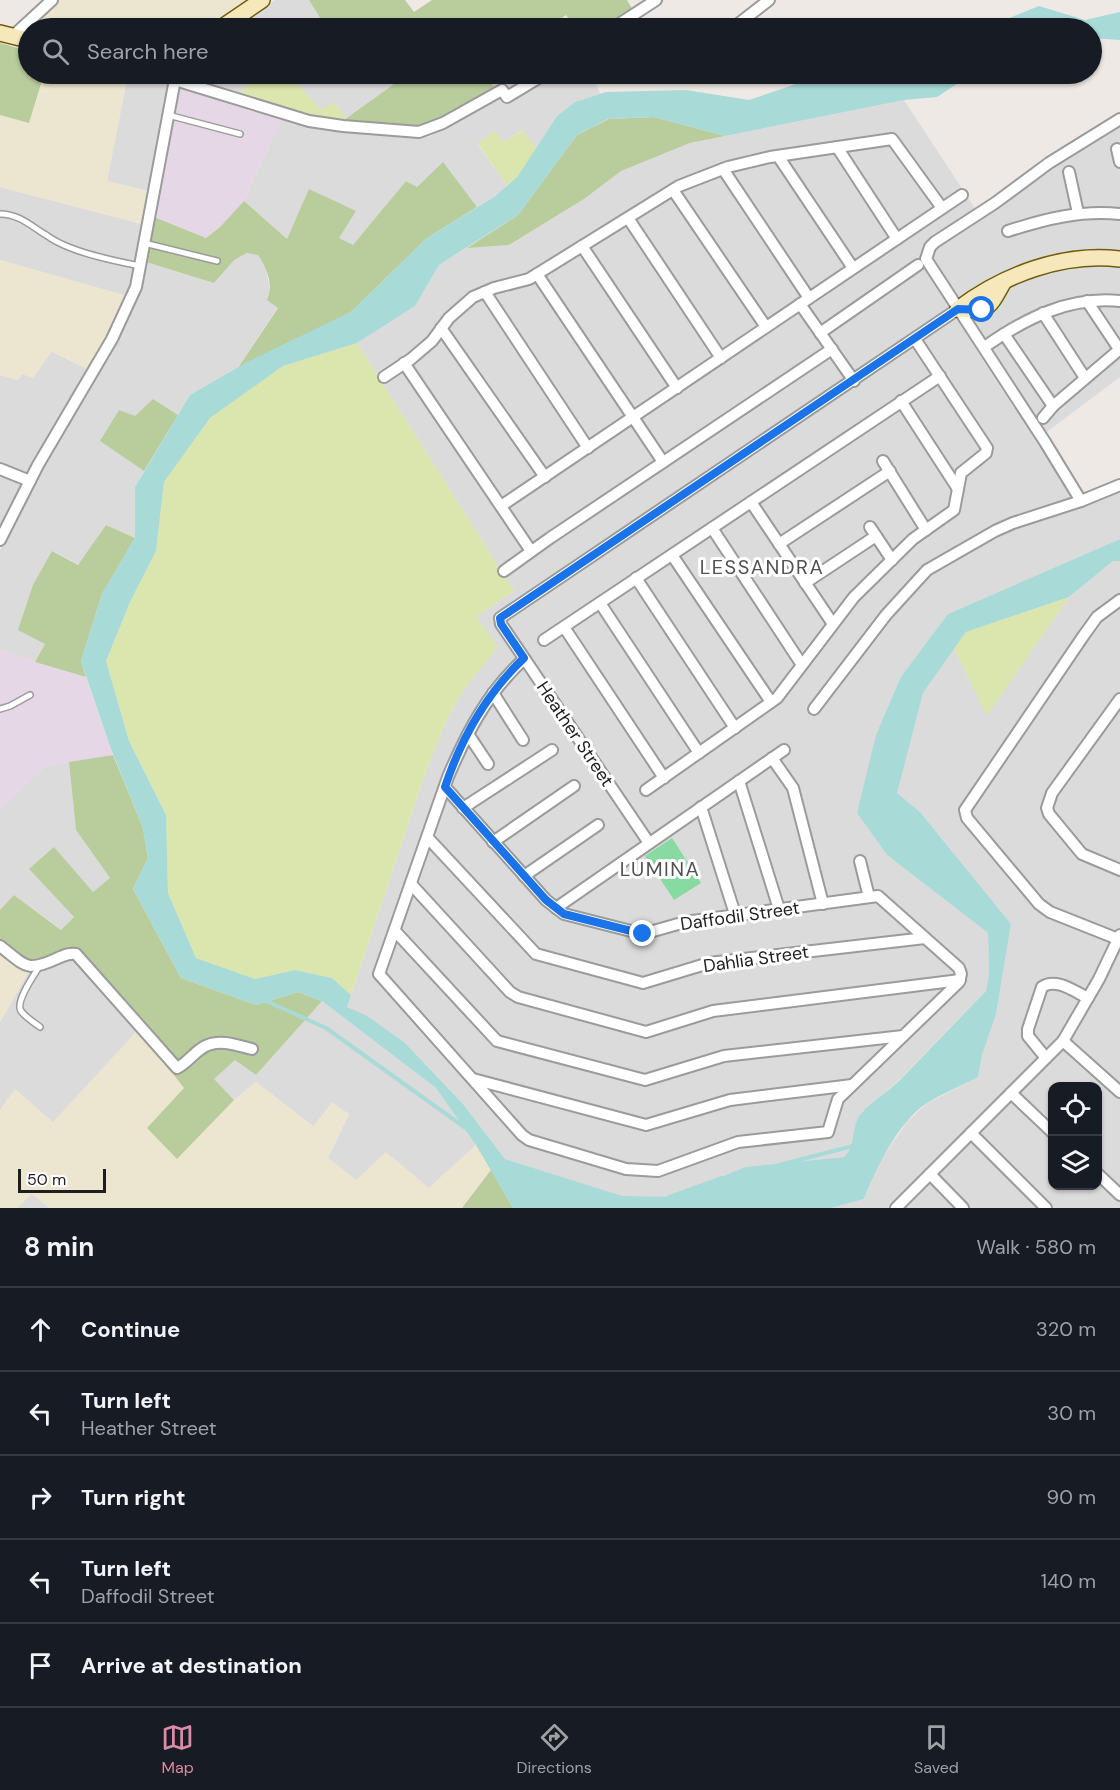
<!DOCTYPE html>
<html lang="en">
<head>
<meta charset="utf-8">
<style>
	body { margin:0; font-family:"DM Sans",sans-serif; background:#20242c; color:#f1f3f6 }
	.controls { position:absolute; right:18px; bottom:18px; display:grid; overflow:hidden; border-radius:12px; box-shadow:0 2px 4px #0004 }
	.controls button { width:54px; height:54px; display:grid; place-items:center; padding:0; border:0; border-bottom:2px solid #363941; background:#171b24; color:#f1f3f6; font:30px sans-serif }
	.scale { position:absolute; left:18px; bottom:15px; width:88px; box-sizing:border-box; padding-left:6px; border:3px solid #1e1e1e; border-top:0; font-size:16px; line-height:21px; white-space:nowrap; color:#1e1e1e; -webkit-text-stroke:4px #fff; paint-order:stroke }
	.stop { position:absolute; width:18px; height:18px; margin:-14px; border:4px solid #1a73e8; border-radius:50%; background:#fff }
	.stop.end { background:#1a73e8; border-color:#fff; box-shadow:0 2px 6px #0008 }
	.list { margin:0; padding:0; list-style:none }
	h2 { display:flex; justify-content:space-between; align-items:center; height:78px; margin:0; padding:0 24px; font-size:26px }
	h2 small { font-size:20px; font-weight:400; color:#9ea1a6 }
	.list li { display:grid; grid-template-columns:39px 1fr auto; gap:18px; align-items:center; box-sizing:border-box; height:84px; padding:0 24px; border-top:2px solid #363941 }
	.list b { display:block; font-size:22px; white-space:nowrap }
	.list p { margin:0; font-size:20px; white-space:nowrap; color:#9ea1a6 }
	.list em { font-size:20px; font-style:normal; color:#9ea1a6 }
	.icon { flex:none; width:33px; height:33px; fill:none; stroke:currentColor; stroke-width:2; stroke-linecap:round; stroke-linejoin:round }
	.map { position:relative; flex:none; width:1120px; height:1208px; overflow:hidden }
	.search { position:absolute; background:#171b24; box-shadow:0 2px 4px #0004; left:18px; right:18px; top:18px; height:66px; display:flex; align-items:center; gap:15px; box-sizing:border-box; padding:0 21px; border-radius:33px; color:#9ea1a6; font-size:22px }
	.sheet { height:498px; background:#171b24 }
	nav { display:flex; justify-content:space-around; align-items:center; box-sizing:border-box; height:84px; border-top:2px solid #363941; background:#171b24; font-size:16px; color:#9ea1a6 }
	nav a { display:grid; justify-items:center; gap:3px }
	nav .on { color:#dc8ba5 }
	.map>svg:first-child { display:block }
	.residential { fill:#dcdbdc; fill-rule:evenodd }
	.industrial { fill:#e6d7e7 }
	.farmland { fill:#ece6d1 }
	.grass { fill:#dae6ad }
	.forest { fill:#b8cc9c }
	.pitch { fill:#87daa1 }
	.water { fill:#a8dad7 }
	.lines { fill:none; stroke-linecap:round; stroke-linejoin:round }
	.stream { stroke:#a8dad7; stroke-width:4 }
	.lane-casing { stroke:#9b9b9b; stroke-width:8 }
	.street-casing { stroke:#9b9b9b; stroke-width:14 }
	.secondary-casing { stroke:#705d0b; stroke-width:18 }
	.lane { stroke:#fff; stroke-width:5 }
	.street { stroke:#fff; stroke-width:10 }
	.secondary { stroke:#f6e8bb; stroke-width:15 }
	.route { stroke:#1a73e8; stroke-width:8 }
	.labels { text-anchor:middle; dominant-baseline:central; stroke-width:6; stroke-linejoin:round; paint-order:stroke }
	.street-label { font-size:18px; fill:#1e1e1e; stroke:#fff }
	.neighbourhood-label { font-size:20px; letter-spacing:1.5px; fill:#515151; stroke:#fff }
</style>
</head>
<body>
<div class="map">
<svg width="1120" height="1208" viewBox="0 0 1120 1208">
	<rect width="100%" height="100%" fill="#efe9e5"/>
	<g class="residential">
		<path d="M275 0H309L325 28H236Z"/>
		<path d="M128 74H169L163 121 148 191 107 181Z"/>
		<path d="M184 74H256L238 96 182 79Z"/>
		<path d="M288 74H408L346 118 334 102 321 111Z"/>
		<path d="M485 74H539L510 93 495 89Z"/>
		<path d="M552 74H592L600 94 575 102 557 116 536 149 522 130 504 142 478 145 507 185 494 197 477 207 443 163 417 187 406 181 353 246 339 238 310 189 287 239 244 201 283 115 343 130 429 137 500 95 505 101Z"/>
		<path d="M904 100 976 210 925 249 968 329 965 332 1014 408 1018 406 1070 490 1069 500 1008 518 991 526 935 558 924 567 833 673 806 708 817 716 832 694 911 595 935 571 955 559 1009 532 1120 490V539L948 614 868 774 857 813 887 855 988 933 989 975 986 991 896 1083 862 1112 855 1127 852 1145 848 1154 844 1157 745 1167 674 1197H622L505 1159 463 1104 405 1043 347 1007 426 771 443 728 453 708 465 688 497 647 476 617 514 591 357 343 415 306 439 265 467 248 509 245 584 199 621 171 690 143Z"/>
		<path d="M1120 123V377L1044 434 942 280 931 256 932 250 1092 140Z"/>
		<path d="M0 187 142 224 132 284 127 296 0 260Z"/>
		<path d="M247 253 258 255 266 266 270 292 278 307 238 368 190 395 178 415 153 399 135 416 100 441 144 471 135 487V538L106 525 79 565 53 551 45 644 35 662 0 649V550L44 467 119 339 140 289 146 262 214 283 233 260Z"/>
		<path d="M51 351 89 370 26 474 0 463V375L18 380 22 374Z"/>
		<path d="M0 476 21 484 0 528Z"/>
		<path d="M1113 561H1120V1208H831L864 1199 879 1162 908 1121 926 1104 978 1077 982 1055 996 1014 1011 924 920 812 896 793 923 693 954 649 987 715 1069 597ZM1052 1086H1098V1186H1052Z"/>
		<path d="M69 762 76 830 110 878 93 892 29 869 74 917 62 930 14 895 0 910V809L44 767Z"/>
		<path d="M69 957 75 958 137 1031 53 1123 15 1089 0 1110V1022L29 972 42 970Z"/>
		<path d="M322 1001 436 1088 476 1145 429 1188 356 1180 328 1158 349 1114 314 1127 256 1082 234 1100 213 1079 235 1059 256 1075Z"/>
		<path d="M32 1193 49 1208H17Z"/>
	</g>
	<g class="industrial">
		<path d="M181 85 283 115 244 201 220 227 206 238 154 217Z"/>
		<path d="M0 649 35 662 86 677 113 755 44 767 0 809Z"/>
	</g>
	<g class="farmland">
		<path d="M58 0H251L210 28H29Z"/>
		<path d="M44 74H128L107 181 148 191 142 224 0 187V115L29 123Z"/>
		<path d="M0 260 127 296 106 340 89 370 52 351 33 378 22 374 18 380 0 375Z"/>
		<path d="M0 953 22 969 29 972 0 1022Z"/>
		<path d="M137 1031 184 1088 177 1159 234 1100 256 1082 313 1127 332 1102 349 1114 328 1158 356 1180 386 1152 429 1188 476 1145 491 1170 462 1208H49L32 1194 17 1208H0V1110L15 1089 53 1122Z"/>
	</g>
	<g class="grass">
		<path d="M256 74H288L321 110 334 102 346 118 341 122 310 118 238 96Z"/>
		<path d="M494 130 504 142 523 130 536 149 518 176 507 185 478 144Z"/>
		<path d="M357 343 514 591 476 617 498 647 465 688 453 708 443 728 426 771 351 995 332 978 295 970 255 979 196 958 168 893 166 815 129 741 106 661 130 602 156 551 164 482 210 418 283 366Z"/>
		<path d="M1069 597 987 716 954 649 966 632Z"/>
	</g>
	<g class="forest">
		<path d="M309 0H405L414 12 432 0H627L634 12 607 28H575L566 15 547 28H401L399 26 395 28H326Z"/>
		<path d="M0 43 28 51V74H44L29 123 0 115Z"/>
		<path d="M408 74H485L495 89 440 121 420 127 341 122Z"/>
		<path d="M654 117 725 136 690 143 621 171 584 199 509 245 467 248 518 215 577 135 609 119Z"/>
		<path d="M443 162 477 207 427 238 351 312 238 368 278 308 267 300C274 285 267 268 258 255L247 253 234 260 214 283 146 262 154 217 206 238 220 227 244 201 287 239 309 189 356 211 339 238 353 245 406 181 417 187Z"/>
		<path d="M153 399 178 415 144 471 100 441 119 410 135 416Z"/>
		<path d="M106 525 135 538 102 594 81 661 86 677 35 662 45 644 18 630 33 585 52 551 78 565Z"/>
		<path d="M113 755 143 828 148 858 133 889 181 978 256 1005 298 992 322 1001 256 1075 235 1060 214 1079 234 1100 177 1159 147 1128 184 1088 173 1074 191 1066 210 1049 221 1048 256 1055 258 1047 221 1038 178 1061 79 949 67 948 31 963 0 941V910L14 895 61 930 74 917 29 869 54 847 93 892 110 878 76 830 69 762Z"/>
		<path d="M491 1170 513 1208H462Z"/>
	</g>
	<path class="pitch" d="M672 838 701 883 674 900 645 856Z"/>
	<g class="water">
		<path d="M1039 6 1085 20 1120 12V40L1092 38V28H985Z"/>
		<path d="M826 74H972L937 97 904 100 725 136 654 117 608 119 577 135 518 215 439 265 415 306 357 343 283 366 210 418 164 482 156 551 130 602 106 661 129 741 166 815 168 893 196 958 255 979 295 970 332 978 351 995 347 1007 367 1016 405 1043 463 1104 505 1159 622 1196 674 1197 745 1167 844 1157C856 1147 851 1127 860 1115 870 1102 887 1093 899 1081 928 1051 957 1021 986 991L989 975 988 933 887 855 857 813 876 735 901 677 948 614 1120 539V561H1113L1069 597 966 632 923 693 897 793 920 812 1011 924 996 1014 982 1055 978 1077C961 1086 943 1093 927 1103 898 1122 876 1168 864 1199L831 1208H513L476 1145 436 1088 322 1001 298 992 256 1005 181 978 133 889 148 858 143 828 111 749 81 661 102 594 135 538V487L190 395 249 361 351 312 427 238 494 197 518 176 557 116 575 102 606 92 686 90 749 100Z"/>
	</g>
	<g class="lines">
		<g class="stream">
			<path d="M264 1000 326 1028 467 1129"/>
			<path d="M779 1165 853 1146"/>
			<path d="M667 1198 722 1178"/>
		</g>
		<g class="lane-casing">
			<g id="lane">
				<path d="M168 115 240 134"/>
				<path d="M0 214C19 214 31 226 46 235 53 240 63 245 71 248 93 257 117 261 140 266"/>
				<path d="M144 243 217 261"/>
				<path d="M0 709 10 706 30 695"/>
				<path d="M39 967C34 975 15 1002 21 1011 25 1017 35 1023 40 1027"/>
			</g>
		</g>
		<g class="street-casing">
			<g id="street">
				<path d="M613 28 656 0"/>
				<path d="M733 28 769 0"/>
				<path d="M13 36 52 0"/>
				<path d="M175 80 309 121 343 126 419 132 443 123 502 90 507 97 545 74"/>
				<path d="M837 147 897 239"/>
				<path d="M1117 149 1120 162"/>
				<path d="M778 156 853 268"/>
				<path d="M723 169 809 298"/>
				<path d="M1069 172 1078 213"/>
				<path d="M673 190 766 327"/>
				<path d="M628 218 721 358"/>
				<path d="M1008 231C1045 219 1080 210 1120 214"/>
				<path d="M582 246 677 388"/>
				<path d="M537 274 663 462"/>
				<path d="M485 292 588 448"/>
				<path d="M1087 301 1119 349"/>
				<path d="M800 304 854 381"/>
				<path d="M1043 313 1085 378"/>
				<path d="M441 328 545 477"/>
				<path d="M820 333 918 265"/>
				<path d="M1004 334 1053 406"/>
				<path d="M986 346C1026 318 1070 296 1120 301"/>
				<path d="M404 363 531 551"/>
				<path d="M384 377 411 359 432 341 449 318 473 297 494 288 529 279 679 186 728 167 770 157 892 139 942 208"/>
				<path d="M901 401 958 489"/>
				<path d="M1043 418 1053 406 1120 349"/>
				<path d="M883 461 926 530"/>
				<path d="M0 469 30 481"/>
				<path d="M1081 501 1045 442 926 259 930 247 935 242 995 203 1049 163 1120 119"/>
				<path d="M751 502 833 624"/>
				<path d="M501 506 962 195"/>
				<path d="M870 527 892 560"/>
				<path d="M712 528 802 665"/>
				<path d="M0 540 38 465 112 339 136 287 176 74"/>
				<path d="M779 544 890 471"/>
				<path d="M672 555 771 702"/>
				<path d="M504 571 550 538 832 349"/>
				<path d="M636 578 735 728"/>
				<path d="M805 583 876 536"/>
				<path d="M600 603 699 753"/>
				<path d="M564 627 664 778"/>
				<path d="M544 640 940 376"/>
				<path d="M493 693 523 740"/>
				<path d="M1120 699 1052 793 1047 808 1049 814 1082 854 1120 870"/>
				<path d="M814 709 886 615 927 570 995 531 1013 523 1081 501 1120 485"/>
				<path d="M468 734 488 764"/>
				<path d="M772 758 793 788 823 904"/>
				<path d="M739 781 779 909"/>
				<path d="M445 787 546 900 564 914 643 934 685 922 878 896 959 968 961 974 959 982 838 1099 828 1132 738 1142 658 1171 626 1169 529 1140 522 1135 379 974 448 777C467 732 488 692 524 659"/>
				<path d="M646 790 777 698 854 597 913 539 954 510 961 473 986 453 987 448 915 339"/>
				<path d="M701 807 735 914"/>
				<path d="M463 808 552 750"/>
				<path d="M428 838 536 954 643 983 709 963 925 938"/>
				<path d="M493 842 574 786"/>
				<path d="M649 843 501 624 500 618 958 309"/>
				<path d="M860 861 869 897"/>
				<path d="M524 876 598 825"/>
				<path d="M411 884 510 992 518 997 646 1032 713 1011 960 980"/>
				<path d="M556 908 784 750"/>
				<path d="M395 931 497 1041 645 1080 724 1056 903 1036"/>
				<path d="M1118 939 1050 912 1039 904 967 818 965 810 1084 635 1097 617 1120 600"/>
				<path d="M0 946C26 966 26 973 58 958 65 955 69 953 76 954L177 1068C189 1062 196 1049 208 1045 221 1039 239 1046 252 1049"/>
				<path d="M1063 1041 1120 1092"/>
				<path d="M1046 1058 1028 1036V1029L1042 987C1056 977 1075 992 1088 998"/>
				<path d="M473 1079 646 1125 730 1100 852 1085"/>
				<path d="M1011 1093 1052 1132"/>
				<path d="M971 1133 1046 1208"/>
				<path d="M930 1174 963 1208"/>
				<path d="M1098 1174 1120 1195"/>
				<path d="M896 1208 1063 1041 1099 979 1120 935"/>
			</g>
		</g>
		<g class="secondary-casing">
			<g id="secondary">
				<path d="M221 28 262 0"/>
				<path d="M0 33 28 40"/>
				<path d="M958 309C1003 275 1063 252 1120 259"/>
				<path d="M958 309C990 311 988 309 1003 283"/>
			</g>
		</g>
		<use href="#lane" class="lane"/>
		<use href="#street" class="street"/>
		<use href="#secondary" class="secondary"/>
	</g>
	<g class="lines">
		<path class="route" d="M643 934 564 914 546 900 445 787C461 739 487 693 524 658L501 624 500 618 958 309 982 310"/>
	</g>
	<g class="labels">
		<g class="street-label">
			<text transform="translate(575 734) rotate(56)">Heather Street</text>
			<text transform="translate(740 916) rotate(-8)">Daffodil Street</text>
			<text transform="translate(756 959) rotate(-8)">Dahlia Street</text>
		</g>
		<g class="neighbourhood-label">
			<text x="762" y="567">LESSANDRA</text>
			<text x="660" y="869">LUMINA</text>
		</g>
	</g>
</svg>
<div class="controls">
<button><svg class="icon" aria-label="locate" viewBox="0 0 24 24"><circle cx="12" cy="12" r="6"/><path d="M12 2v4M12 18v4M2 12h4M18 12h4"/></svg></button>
<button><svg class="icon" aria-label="layers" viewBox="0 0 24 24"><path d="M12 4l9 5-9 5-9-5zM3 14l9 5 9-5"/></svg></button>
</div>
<div class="scale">50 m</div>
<div class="stop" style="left:982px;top:310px"></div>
<div class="stop end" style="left:643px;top:934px"></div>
<div class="search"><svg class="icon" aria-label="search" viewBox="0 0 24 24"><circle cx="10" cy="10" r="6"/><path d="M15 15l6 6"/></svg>Search here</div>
</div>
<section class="sheet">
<h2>8 min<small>Walk · 580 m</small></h2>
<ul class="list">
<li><svg class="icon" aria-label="ahead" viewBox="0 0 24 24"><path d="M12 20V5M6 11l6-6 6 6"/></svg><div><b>Continue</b></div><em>320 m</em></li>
<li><svg class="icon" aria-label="left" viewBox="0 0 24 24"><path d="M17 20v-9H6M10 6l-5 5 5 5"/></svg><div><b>Turn left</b><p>Heather Street</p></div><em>30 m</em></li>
<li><svg class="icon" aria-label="right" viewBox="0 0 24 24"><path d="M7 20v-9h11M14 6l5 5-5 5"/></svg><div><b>Turn right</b></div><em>90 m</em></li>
<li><svg class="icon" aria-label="left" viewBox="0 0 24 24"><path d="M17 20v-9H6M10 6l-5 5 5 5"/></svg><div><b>Turn left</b><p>Daffodil Street</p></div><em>140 m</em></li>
<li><svg class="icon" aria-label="arrive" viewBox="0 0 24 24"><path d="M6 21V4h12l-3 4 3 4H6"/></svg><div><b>Arrive at destination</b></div></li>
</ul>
</section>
<nav>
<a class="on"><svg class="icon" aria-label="map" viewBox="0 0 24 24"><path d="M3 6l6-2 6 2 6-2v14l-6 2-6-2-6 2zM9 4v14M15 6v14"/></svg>Map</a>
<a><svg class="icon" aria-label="directions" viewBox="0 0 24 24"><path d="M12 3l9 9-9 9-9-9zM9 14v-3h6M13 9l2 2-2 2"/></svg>Directions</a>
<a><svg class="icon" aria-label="saved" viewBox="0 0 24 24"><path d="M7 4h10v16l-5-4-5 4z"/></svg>Saved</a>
</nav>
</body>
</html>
